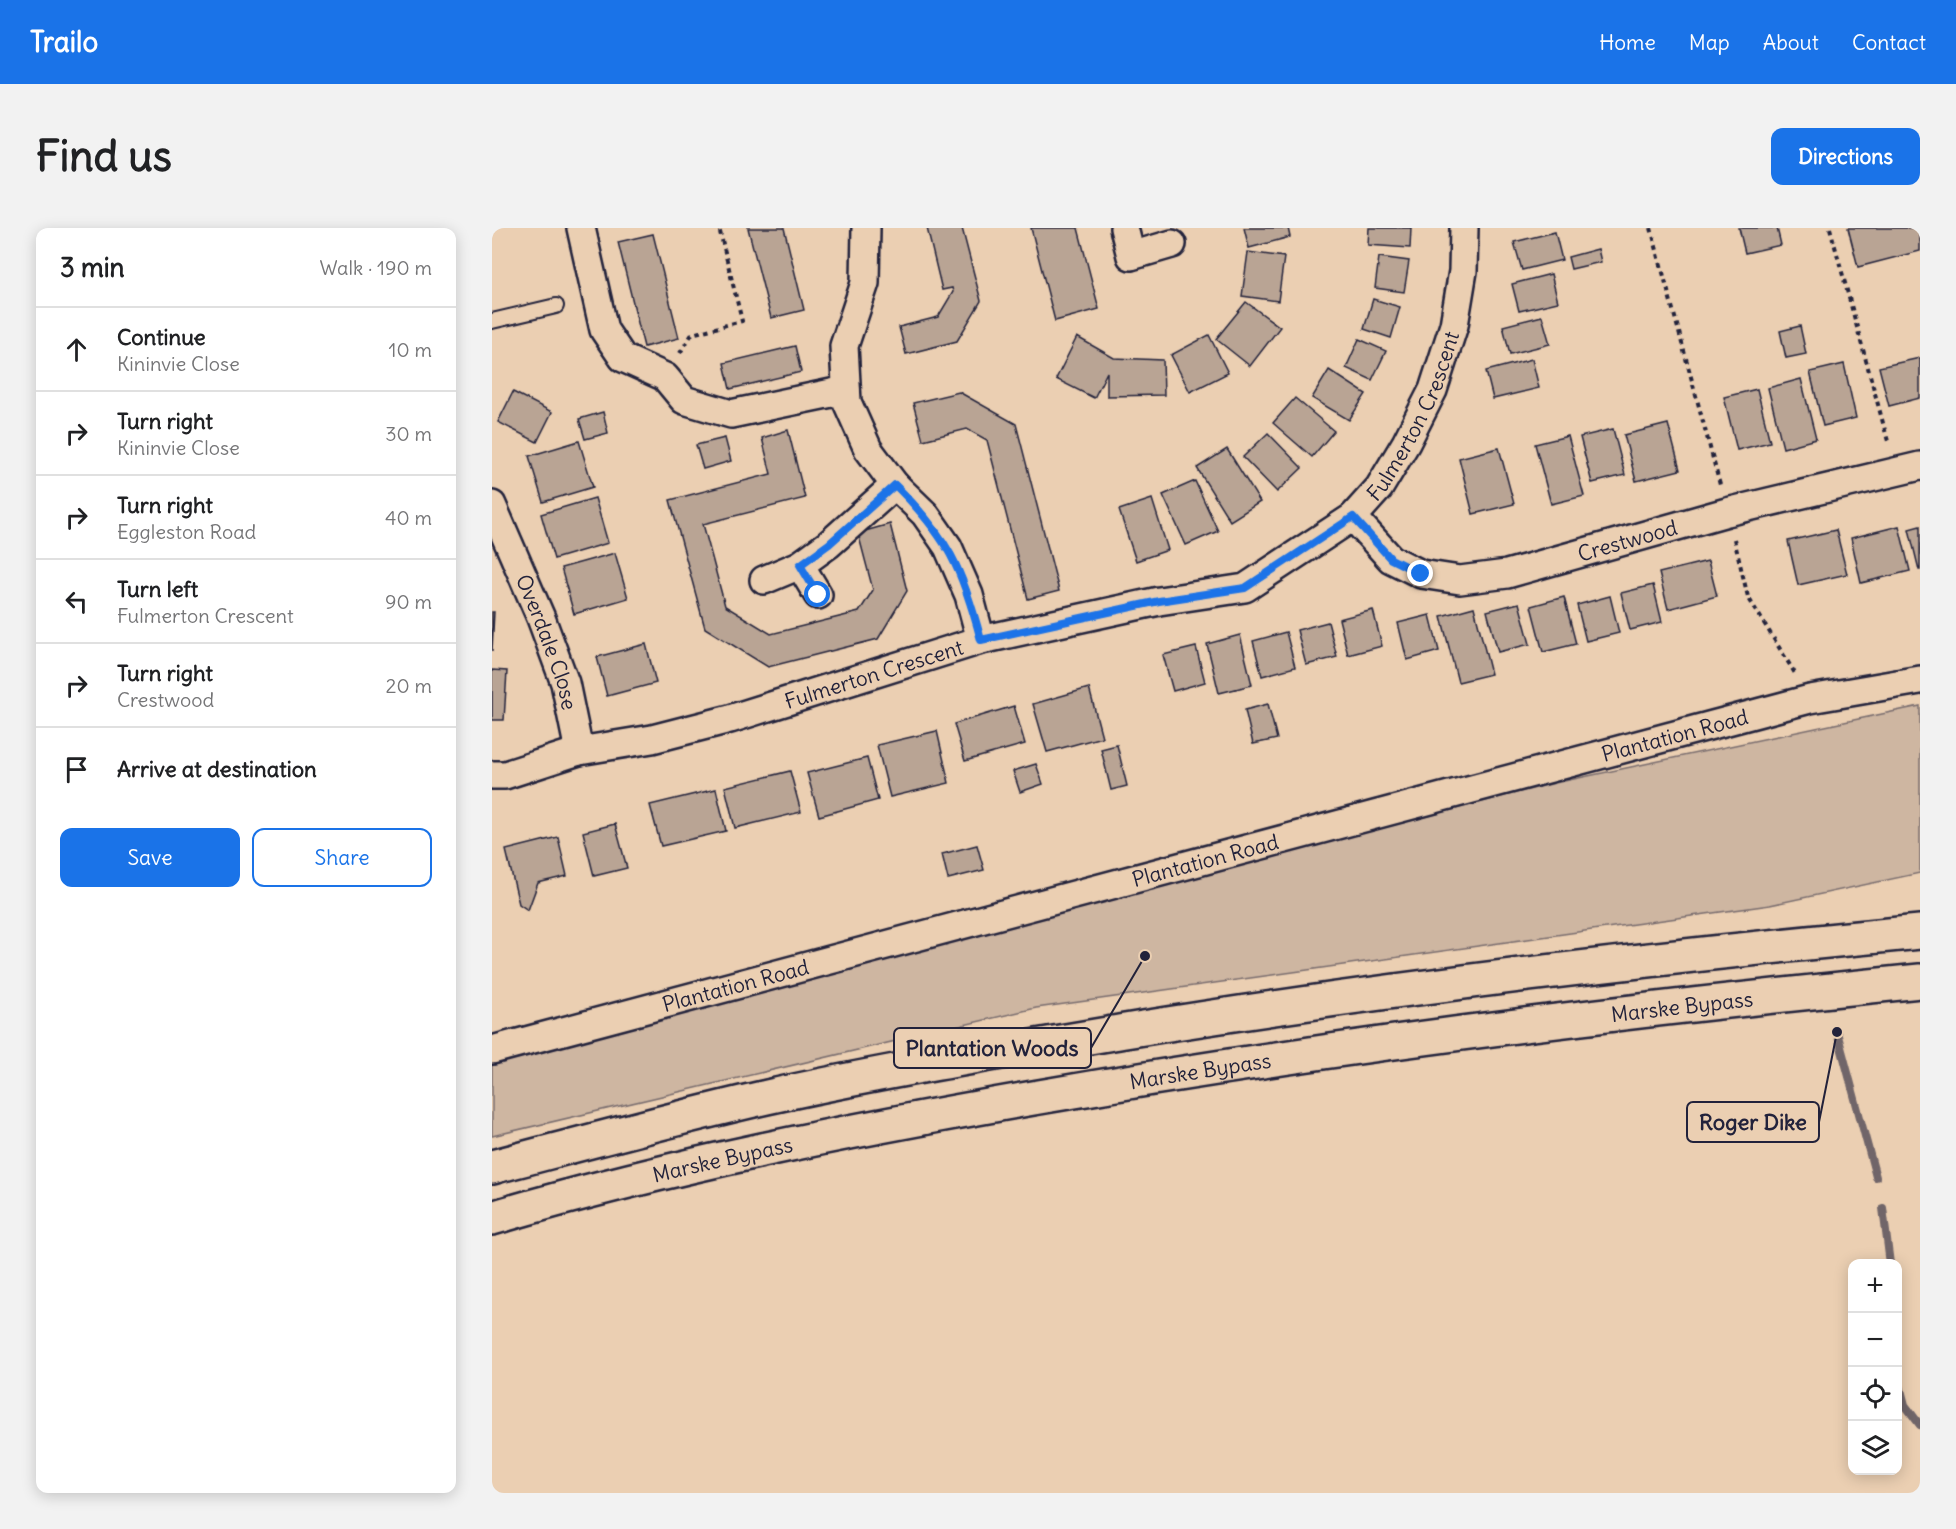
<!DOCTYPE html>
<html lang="en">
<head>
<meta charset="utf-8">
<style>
	body { margin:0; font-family:Delius,sans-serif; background:#f2f2f2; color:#202124 }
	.controls { position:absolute; right:18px; bottom:18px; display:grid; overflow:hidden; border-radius:12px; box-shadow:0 3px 15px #0003 }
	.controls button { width:54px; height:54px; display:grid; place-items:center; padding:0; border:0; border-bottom:2px solid #e0e0e0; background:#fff; color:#202124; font:30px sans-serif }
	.stop { position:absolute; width:18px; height:18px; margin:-14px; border:4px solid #1a73e8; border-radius:50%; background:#fff }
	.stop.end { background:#1a73e8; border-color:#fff; box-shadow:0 2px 6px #0008 }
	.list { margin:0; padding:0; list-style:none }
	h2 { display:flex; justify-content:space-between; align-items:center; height:78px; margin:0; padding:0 24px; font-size:26px }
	h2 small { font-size:20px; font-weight:400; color:#757577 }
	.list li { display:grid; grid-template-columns:39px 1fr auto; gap:18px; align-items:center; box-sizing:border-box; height:84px; padding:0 24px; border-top:2px solid #e0e0e0 }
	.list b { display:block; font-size:22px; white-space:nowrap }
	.list p { margin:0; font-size:20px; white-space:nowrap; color:#757577 }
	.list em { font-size:20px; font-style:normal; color:#757577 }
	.actions { display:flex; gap:12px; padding:18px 24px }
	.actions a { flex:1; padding:14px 0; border:2px solid #1a73e8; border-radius:12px; text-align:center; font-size:21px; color:#1a73e8 }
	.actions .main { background:#1a73e8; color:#fff }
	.icon { flex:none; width:33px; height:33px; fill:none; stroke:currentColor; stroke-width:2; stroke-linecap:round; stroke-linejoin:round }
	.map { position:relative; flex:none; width:1428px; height:1265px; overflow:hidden; border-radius:12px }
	header { display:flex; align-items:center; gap:36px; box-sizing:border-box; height:84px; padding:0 30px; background:#1a73e8; color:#fff }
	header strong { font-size:28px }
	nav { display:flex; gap:33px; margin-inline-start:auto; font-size:21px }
	.intro { display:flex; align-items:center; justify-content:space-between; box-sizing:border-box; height:144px; padding:0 36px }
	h1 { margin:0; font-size:42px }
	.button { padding:15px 27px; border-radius:12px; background:#1a73e8; color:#fff; font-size:21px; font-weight:700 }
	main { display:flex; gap:36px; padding:0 36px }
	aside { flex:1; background:#fff; border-radius:12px; box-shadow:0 3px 15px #0003 }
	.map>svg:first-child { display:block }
	.green { fill:#ceb6a1; stroke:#786c6e; stroke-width:1.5 }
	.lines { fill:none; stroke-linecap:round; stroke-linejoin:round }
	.stream { stroke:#706569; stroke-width:8 }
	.building { fill:#b9a494; stroke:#22223b; stroke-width:1.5 }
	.service-casing { stroke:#22223b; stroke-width:18 }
	.minor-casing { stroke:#22223b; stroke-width:32 }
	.primary-casing { stroke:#22223b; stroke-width:38 }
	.path { stroke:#22223b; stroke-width:4; stroke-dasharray:4.5 4.5; stroke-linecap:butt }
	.service { stroke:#ebcfb2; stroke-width:14 }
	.minor { stroke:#ebcfb2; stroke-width:27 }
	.primary { stroke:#ebcfb2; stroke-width:33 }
	.route { stroke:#1a73e8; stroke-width:8 }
	.labels { text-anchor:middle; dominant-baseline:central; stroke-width:4.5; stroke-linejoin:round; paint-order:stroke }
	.street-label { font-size:21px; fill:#22223b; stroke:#ebcfb2 }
	.leader { fill:none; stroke:#22223b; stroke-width:2 }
	.callout-dot { fill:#22223b; stroke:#ebcfb2; stroke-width:2 }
	.callout { fill:#ebcfb2; stroke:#22223b; stroke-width:2 }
	.callout-label { font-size:22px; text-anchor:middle; font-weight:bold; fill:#22223b }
</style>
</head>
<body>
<header>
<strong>Trailo</strong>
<nav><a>Home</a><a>Map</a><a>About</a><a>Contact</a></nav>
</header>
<div class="intro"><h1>Find us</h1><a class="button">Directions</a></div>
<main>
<aside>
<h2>3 min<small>Walk · 190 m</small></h2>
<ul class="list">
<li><svg class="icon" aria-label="ahead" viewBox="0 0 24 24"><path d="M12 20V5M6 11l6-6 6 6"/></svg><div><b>Continue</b><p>Kininvie Close</p></div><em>10 m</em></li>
<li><svg class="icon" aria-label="right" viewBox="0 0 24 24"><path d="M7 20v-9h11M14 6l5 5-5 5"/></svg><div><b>Turn right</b><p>Kininvie Close</p></div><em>30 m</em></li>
<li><svg class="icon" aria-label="right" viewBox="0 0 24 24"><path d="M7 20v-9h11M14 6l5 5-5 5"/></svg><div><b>Turn right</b><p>Eggleston Road</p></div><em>40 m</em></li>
<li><svg class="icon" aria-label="left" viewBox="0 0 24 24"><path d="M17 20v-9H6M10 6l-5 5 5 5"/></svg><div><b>Turn left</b><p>Fulmerton Crescent</p></div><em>90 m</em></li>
<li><svg class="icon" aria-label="right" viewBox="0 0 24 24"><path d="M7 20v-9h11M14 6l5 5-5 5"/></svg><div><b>Turn right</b><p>Crestwood</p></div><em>20 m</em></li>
<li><svg class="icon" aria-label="arrive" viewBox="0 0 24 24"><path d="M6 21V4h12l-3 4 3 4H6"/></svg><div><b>Arrive at destination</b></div></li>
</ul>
<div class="actions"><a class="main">Save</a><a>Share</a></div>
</aside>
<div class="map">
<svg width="1428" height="1265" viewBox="0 0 1428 1265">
	<rect width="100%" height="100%" fill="#ebcfb2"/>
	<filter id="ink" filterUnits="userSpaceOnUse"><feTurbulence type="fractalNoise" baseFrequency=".0167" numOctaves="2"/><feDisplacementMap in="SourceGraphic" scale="12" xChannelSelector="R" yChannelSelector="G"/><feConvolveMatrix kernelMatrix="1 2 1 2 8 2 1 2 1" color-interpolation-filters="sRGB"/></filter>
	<g filter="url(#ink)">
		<path class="green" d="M1428 478V645L1278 677 544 780 0 908V834L186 783 1063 555Z"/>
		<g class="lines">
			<g class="stream">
				<path d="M1345 804 1384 949"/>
				<path d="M1391 980 1398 1036"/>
				<path d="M1406 1150 1413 1177 1428 1197"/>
			</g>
		</g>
		<g class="building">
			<path d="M256 0H292L312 82 279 90Z"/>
			<path d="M435 0H470L489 73 465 113 414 126 407 99 446 89 461 64 460 60 450 62Z"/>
			<path d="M539 0H586L607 81 563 93Z"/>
			<path d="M752 0H796L798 9 757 20Z"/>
			<path d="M877 0H919L918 20 876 17Z"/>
			<path d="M1247 0H1285L1289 17 1253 25Z"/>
			<path d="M1356 0H1428V23L1366 39Z"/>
			<path d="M1063 4 1070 32 1030 42 1022 14Z"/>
			<path d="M161 6 187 110 152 119 126 14Z"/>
			<path d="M1106 21 1109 34 1079 41 1076 29Z"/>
			<path d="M756 24 792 29 786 73 750 68Z"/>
			<path d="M887 29 917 33 912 64 883 60Z"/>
			<path d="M1059 46 1066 74 1027 83 1020 56Z"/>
			<path d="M881 71 908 79 899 110 872 101Z"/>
			<path d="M754 74 788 99 758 138 724 111Z"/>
			<path d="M1050 88 1058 116 1018 126 1011 98Z"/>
			<path d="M1308 98 1314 126 1294 130 1288 103Z"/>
			<path d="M717 107 736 145 698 164 679 127Z"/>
			<path d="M585 109 622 130 671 132 672 167 615 168V144L602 170 564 151Z"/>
			<path d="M867 111 894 123 880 152 854 140Z"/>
			<path d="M303 118 309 144 238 161 232 135Z"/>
			<path d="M1428 130V170L1397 178 1387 139Z"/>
			<path d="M1040 131 1047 160 1001 171 994 143Z"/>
			<path d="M1352 136 1364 190 1331 198 1318 144Z"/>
			<path d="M837 142 874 166 857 192 820 170Z"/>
			<path d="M1309 151 1324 211 1291 220 1276 160Z"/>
			<path d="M1265 161 1278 214 1245 222 1232 169Z"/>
			<path d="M21 164 60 184 45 214 6 194Z"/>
			<path d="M467 164 524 196 567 363 536 371 495 212 475 201 431 212 421 175Z"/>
			<path d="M803 170 842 203 820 229 781 195Z"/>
			<path d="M111 184 116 205 93 211 87 191Z"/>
			<path d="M1176 196 1188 242 1144 253 1132 207Z"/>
			<path d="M1121 201 1133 247 1100 255 1088 209Z"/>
			<path d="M296 202 313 270 211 296 233 378 279 406 367 384 381 362 366 305 398 296 415 363 386 411 276 439 213 400 178 272 279 246 270 210Z"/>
			<path d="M776 205 810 240 785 264 751 229Z"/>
			<path d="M1076 208 1092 268 1059 276 1043 216Z"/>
			<path d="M233 210 239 233 211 241 204 217Z"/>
			<path d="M87 213 101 259 51 274 37 228Z"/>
			<path d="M1007 220 1022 276 981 286 967 230Z"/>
			<path d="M735 221 768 274 738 293 705 240Z"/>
			<path d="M703 253 726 303 694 317 671 267Z"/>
			<path d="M103 270 116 315 62 331 49 286Z"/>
			<path d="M660 271 676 322 644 333 627 282Z"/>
			<path d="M1407 298 1418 343 1369 355 1359 310Z"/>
			<path d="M1428 298V342H1427L1417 301Z"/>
			<path d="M1344 302 1355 346 1306 357 1296 313Z"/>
			<path d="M123 325 136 370 82 386 69 340Z"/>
			<path d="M1216 333 1225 368 1176 381 1167 345Z"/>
			<path d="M1161 357 1170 394 1138 402 1129 365Z"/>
			<path d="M1118 368 1127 405 1094 413 1085 377Z"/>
			<path d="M1072 369 1084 416 1051 424 1039 378Z"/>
			<path d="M1027 375 1038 416 1006 424 995 383Z"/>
			<path d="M982 379 999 446 966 454 949 388Z"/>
			<path d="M881 382 890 418 856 427 847 391Z"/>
			<path d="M0 384H2L0 423Z"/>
			<path d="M938 387 947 423 915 432 906 395Z"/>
			<path d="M836 394 845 429 814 437 805 402Z"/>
			<path d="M794 404 803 439 770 448 761 413Z"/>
			<path d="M748 407 760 457 727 465 715 416Z"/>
			<path d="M154 416 164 455 115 468 105 429Z"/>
			<path d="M704 419 713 454 681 463 671 427Z"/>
			<path d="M0 442 15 443 12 492H0Z"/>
			<path d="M597 460 610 509 555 524 541 476Z"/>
			<path d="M776 476 785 511 761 516 753 482Z"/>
			<path d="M522 478 533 516 473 533 462 496Z"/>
			<path d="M445 503 457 555 398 569 385 517Z"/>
			<path d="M625 517 635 558 619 562 609 521Z"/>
			<path d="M375 530 386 572 327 588 315 545Z"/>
			<path d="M544 536 551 556 528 564 521 543Z"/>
			<path d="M298 543 309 584 243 600 233 559Z"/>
			<path d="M224 561 234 603 169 618 158 577Z"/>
			<path d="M123 596 135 640 102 648 91 604Z"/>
			<path d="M66 609 75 648 46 655 36 682 27 676 14 622Z"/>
			<path d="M485 617 492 642 456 651 450 626Z"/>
		</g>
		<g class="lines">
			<g class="service-casing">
				<path id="service" d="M0 93 64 78"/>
			</g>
			<g class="minor-casing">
				<g id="minor">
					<path d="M89 0 112 102 131 130 173 149 192 172 239 186 354 162"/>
					<path d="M374 0 373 55 352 118 355 174 376 221 403 257 433 286 456 319 477 367 489 412"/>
					<path d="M632 0 639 28 680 16"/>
					<path id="s1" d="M0 277 49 390 73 455 87 523"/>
					<path id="s2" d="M861 289 899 331 929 346 968 352 1015 346 1235 284 1428 238"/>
					<path d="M308 337 326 367"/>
					<path d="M272 352 308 337 337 316 403 257"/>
					<path id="s3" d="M0 547H13L87 523 160 511 238 491 489 412 667 373 753 360 861 289 887 260 914 215 941 162 962 97 971 43 972 0"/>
					<path id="s4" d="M0 822 1318 471 1428 452"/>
				</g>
			</g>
			<g class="primary-casing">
				<g id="primary">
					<path d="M0 939C92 915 183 890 275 869 393 843 514 823 633 803 897 760 1162 729 1428 704"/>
					<path id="s5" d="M0 990C180 937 363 901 547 869 839 818 1133 782 1428 753"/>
				</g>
			</g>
			<g class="path">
				<path d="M1159 0 1228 257"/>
				<path d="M1338 0 1397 217"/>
				<path d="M188 125 200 106 250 93 227 0"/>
				<path d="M1242 311 1256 369 1304 447"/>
			</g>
			<use href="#service" class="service"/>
			<use href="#minor" class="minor"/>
			<use href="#primary" class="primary"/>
		</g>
	</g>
	<g class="lines" filter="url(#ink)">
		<path class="route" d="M326 367 308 337 337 316 403 257C456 309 470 340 489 412L667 373 753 360 861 289 899 331 929 346"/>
	</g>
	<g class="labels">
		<g class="street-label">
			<text stroke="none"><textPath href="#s3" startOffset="1026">Fulmerton Crescent</textPath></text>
			<text stroke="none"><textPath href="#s2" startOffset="302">Crestwood</textPath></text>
			<text stroke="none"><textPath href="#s1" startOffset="148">Overdale Close</textPath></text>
			<text stroke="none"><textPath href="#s3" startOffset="396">Fulmerton Crescent</textPath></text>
			<text stroke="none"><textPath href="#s4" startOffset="1224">Plantation Road</textPath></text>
			<text stroke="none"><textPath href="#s4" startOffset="738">Plantation Road</textPath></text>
			<text stroke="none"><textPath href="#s4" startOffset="252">Plantation Road</textPath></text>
			<text stroke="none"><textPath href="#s5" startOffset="1210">Marske Bypass</textPath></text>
			<text stroke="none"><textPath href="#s5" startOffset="724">Marske Bypass</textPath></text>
			<text stroke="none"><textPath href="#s5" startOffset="238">Marske Bypass</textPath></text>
		</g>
	</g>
	<path class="leader" d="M653 728L599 820M1345 804L1327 894"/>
	<g class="callout-dot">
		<circle cx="653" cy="728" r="6"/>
		<circle cx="1345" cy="804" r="6"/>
	</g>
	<g class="callout">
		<rect x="402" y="800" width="197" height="40" rx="6"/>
		<rect x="1195" y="874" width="132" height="40" rx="6"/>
	</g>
	<g class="callout-label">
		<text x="500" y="828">Plantation Woods</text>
		<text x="1261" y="902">Roger Dike</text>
	</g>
</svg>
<div class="controls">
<button>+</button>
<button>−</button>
<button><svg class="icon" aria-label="locate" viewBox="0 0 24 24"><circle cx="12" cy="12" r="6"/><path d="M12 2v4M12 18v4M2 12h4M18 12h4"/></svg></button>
<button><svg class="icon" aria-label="layers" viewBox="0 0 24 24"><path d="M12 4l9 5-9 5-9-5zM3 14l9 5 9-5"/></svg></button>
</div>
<div class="stop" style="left:326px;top:367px"></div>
<div class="stop end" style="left:929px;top:346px"></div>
</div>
</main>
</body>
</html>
